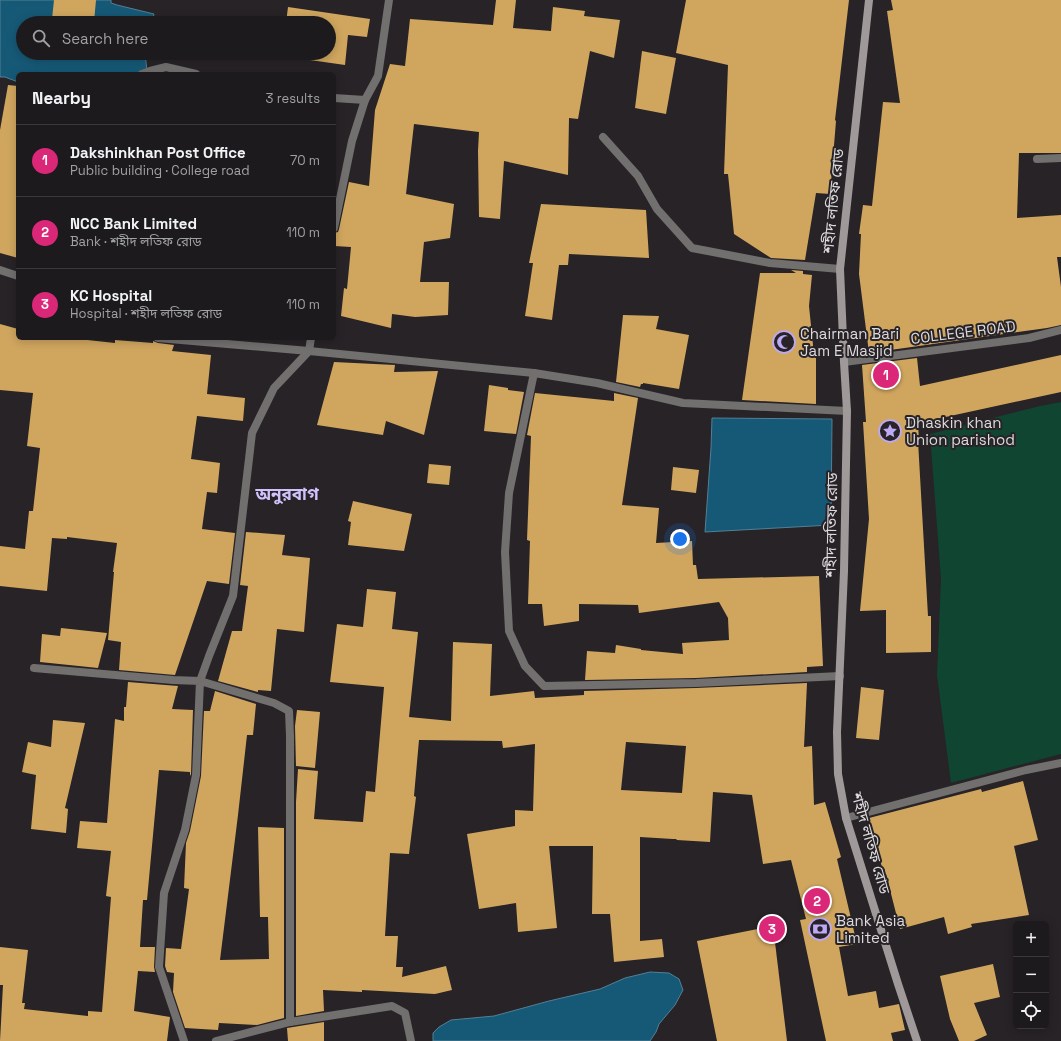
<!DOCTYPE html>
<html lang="en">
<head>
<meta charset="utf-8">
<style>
	body { margin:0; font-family:"Space Grotesk","Noto Sans Bengali",sans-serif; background:#252326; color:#f1f3f6 }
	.controls { position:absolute; right:12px; bottom:12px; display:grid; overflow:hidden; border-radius:6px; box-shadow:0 2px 10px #0003 }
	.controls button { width:36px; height:36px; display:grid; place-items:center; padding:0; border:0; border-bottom:1px solid #3b383b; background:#1d1a1d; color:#f1f3f6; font:20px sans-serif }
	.you { position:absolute; left:680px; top:539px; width:14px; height:14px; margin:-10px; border:3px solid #fff; border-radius:50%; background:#1a73e8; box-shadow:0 0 0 6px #1a73e833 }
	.badge { display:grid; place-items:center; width:26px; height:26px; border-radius:50%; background:#db2777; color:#fff; font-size:13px; font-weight:700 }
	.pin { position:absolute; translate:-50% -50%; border:2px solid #fff; box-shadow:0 1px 4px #0006 }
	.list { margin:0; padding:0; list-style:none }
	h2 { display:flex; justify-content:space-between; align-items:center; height:52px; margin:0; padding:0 16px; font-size:17px }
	h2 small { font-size:13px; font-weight:400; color:#a0a1a4 }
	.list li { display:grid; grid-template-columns:26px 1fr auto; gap:12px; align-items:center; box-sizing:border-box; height:72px; padding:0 16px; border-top:1px solid #3b383b }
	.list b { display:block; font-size:15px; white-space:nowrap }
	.list p { margin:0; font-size:13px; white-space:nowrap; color:#a0a1a4 }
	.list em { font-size:13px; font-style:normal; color:#a0a1a4 }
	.icon { flex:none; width:22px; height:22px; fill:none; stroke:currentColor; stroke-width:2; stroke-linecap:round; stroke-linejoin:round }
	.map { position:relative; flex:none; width:1061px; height:1041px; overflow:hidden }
	.search { position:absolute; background:#1d1a1d; box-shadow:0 2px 10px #0003; left:16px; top:16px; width:320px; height:44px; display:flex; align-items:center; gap:10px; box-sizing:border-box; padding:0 14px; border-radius:22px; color:#a0a1a4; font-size:15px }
	.panel { position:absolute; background:#1d1a1d; box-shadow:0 2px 10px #0003; left:16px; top:72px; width:320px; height:268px; border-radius:6px }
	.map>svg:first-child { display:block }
	.green { fill:#0f4531 }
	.water { fill:#165977; stroke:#528096 }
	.building { fill:#d0a65f; fill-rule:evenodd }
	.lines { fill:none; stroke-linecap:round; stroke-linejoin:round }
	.street { stroke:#726f6f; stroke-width:8 }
	.secondary { stroke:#9f9999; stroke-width:8 }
	.labels { text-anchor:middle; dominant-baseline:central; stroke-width:4; stroke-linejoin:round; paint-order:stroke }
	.street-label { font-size:15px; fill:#dddadd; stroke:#272327 }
	.poi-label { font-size:15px; fill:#dddadd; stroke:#272327; text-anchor:start }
	.quarter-label { font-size:17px; font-weight:bold; fill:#d0c2fb; stroke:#272327 }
</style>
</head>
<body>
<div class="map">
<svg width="1061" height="1041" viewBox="0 0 1061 1041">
	<rect width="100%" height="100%" fill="#272327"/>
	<path class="green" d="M1061 402V754L951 783 937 675 941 579 930 434 1040 406Z"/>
	<g class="water">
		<path d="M0 0H111V3L117 5 154 14 152 23H23V53H145L147 71 129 74H18V82L5 77H0Z"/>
		<path d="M712 418 832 419 831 525 705 532 711 448Z"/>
		<path d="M650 972 669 973 679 979 683 990 675 1005 659 1024 656 1032 650 1041H433V1033L439 1027 451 1020 494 1016 549 1001 600 989 625 978Z"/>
	</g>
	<g class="building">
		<path d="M54 0H96L94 22 52 19Z"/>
		<path d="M496 0H516L513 28 551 31 553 7 585 11 584 16 620 20 614 58 590 51 578 119 569 118 568 175 504 161 500 219 479 217 478 151 479 132 414 124 406 194 454 204 450 238 424 242 420 282H449L448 315 415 317 392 314 391 328 341 316 344 288 347 289 351 247 334 246V233L338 232 339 229 349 182 369 186 375 110 390 64 405 66 410 19 493 25Z"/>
		<path d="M686 0H849L835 120 836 121 830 194 816 193 805 260 771 258 734 234 728 174H724L728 65 676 53Z"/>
		<path d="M891 0H1061V153H1019L1017 218 1061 215V257H1057L1061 287V325L1047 328 869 353 859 274 861 234H859L863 205 872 206 883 102 900 103 887 11 893 10Z"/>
		<path d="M288 7 370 19 367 37 348 35 345 65 282 56V53H329V23H286Z"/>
		<path d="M642 51 676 58 666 114 635 108Z"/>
		<path d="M8 85 18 86V258L0 253V130Z"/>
		<path d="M541 204 646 210 649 258 569 254 568 265H559L552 320 525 316 533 263H529Z"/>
		<path d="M791 270 803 271V274L812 275 809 306 814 355H816V404L742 400 760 273H796Z"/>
		<path d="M623 315 659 316 656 329 689 335 679 389 643 383V384H641L640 387 616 382Z"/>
		<path d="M0 324 18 329V338H69L115 343V340L153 343V341L158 343 174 345 172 351 211 355 207 394 245 398 243 421 197 416 191 459 220 463 217 493 207 492 202 529 235 533 229 584 207 581 175 675 119 670 121 642 108 640 114 572H113L117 543 67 537V539L52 538 47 591 0 586V546L25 549 29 511H33L40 448 27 446 33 393 0 390Z"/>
		<path d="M1061 355V392L918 423 919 441H918L928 616H931V652L886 653V610L860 611 869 519 863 422H866L862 365 917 358 920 386Z"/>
		<path d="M334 362 395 365 394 372 438 371 424 435 386 421 383 435 317 425Z"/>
		<path d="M489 385 508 388V390L524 392 516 434 484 431Z"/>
		<path d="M535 393 614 401V393L638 398 622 505 659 508 656 543 692 541 693 565H696L698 579 819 576 823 666 807 667V672L696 678 585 680 587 651 615 653 616 645 641 649V650L683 654 682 643 729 640 728 618 719 602 639 613 638 605 579 604V621L544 626 542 604H528L530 541 527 540 531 436 527 435Z"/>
		<path d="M429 464 451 466 449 485 427 483Z"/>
		<path d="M673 467 699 470 696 493 671 490Z"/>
		<path d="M353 501 412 514 404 551 348 545 351 522 348 521Z"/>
		<path d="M246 532 285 535 282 555 310 558 304 632 277 629 271 691 258 690V692L218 681 232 631H242L248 586 240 585Z"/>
		<path d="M367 589 396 592 392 629 418 632 409 717 451 721 453 642 492 644 490 696 534 691 535 698 584 695V691L696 688 807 683 804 747 812 746 814 805 825 802 841 857 837 859 857 944 839 947 848 996 876 991 879 1008 899 1004 905 1030 891 1033 893 1041H826L800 920 806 919 791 860 763 864 752 795 713 792 710 842 677 840 676 839H673L640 837V941L662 939 664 957 614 962 610 914H592L593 846H549L557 928 518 932 516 903 479 909 467 834 515 826V810L533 811 535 744 503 748 502 741 419 740 414 796 416 797 409 854 390 853 385 936H398L396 967H403L402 977 446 966 452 990 435 994 362 990V992L323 990 324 1011 296 1016V802L298 769 318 771 314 819 363 822 366 791 375 792 384 687 330 682 337 624 363 627ZM626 742 686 746 682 793 621 790Z"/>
		<path d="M61 628 107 633 98 668 40 662 42 634 60 636Z"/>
		<path d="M128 682 178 686 172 709 193 710 191 774 190 776V772L159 770 147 900H143L140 947H155L154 967 155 972 138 971 134 1011 170 1017 167 1041H0L3 985H0V947L28 950 22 1003H25L24 1009 88 1016V1011L102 1012 111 897 106 896 111 851 77 848 80 821 107 823 115 719 124 721V707H126Z"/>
		<path d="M861 687 884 690 879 740 856 738Z"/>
		<path d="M215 691 256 704 253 735H247L238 815 220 960 269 959 268 917H260L258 827 284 828V1018L257 1025 219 1023 218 1030 185 1028 173 992 174 973 167 972 165 966 166 948 181 949 189 889 184 888 186 843 190 831 201 776 204 711H210Z"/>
		<path d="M297 710 320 712 315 768 296 766 295 726Z"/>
		<path d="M53 720 85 723 65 808 68 809 66 833 31 829 36 775 22 772 28 742 51 747Z"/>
		<path d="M1023 781 1038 840 1014 846 1029 915 971 924 972 927 948 934 944 917 900 929 886 874 884 875 869 818 981 789 982 792Z"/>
		<path d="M773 926 787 1041H717L697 941Z"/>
		<path d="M993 964 1000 997 974 1003 987 1035 974 1041H959L950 1019 940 976Z"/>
		<path d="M324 1022V1041H288L287 1028Z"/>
	</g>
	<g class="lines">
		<g class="street">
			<path d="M142 74 150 71 166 67 196 74"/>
			<path d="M334 98 365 100"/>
			<path d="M603 137 638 176 657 209 692 248 770 263 840 269"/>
			<path d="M1037 159 1061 158"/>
			<path d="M334 228 352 141 365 100 378 76 389 0"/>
			<path d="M0 270 18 276"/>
			<path d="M158 338 309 351 534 373"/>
			<path d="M844 362 1029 338 1061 330"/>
			<path d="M34 668 173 680 200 681 196 775 185 830 164 893 159 967 184 1041"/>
			<path d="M840 676 696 683 544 686 525 666 509 631 505 552 509 493 534 373 597 383 683 403 847 411"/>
			<path d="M846 818 1026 770 1061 763"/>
			<path d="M290 1022V736L289 711 274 703 200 681 209 656 233 596 252 433 274 388 309 351 311 338"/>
			<path d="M216 1041 290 1022 392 1006 405 1013 411 1041"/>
		</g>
		<path class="secondary" d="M869 0 840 269 844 362 847 411 844 571 837 732 838 774 846 818 898 984 917 1041"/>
	</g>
	<defs>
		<g id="mosque-ring" transform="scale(1.15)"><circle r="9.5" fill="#272327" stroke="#bda9f5" stroke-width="1.5"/><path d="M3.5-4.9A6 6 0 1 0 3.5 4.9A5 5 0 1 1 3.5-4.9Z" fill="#bda9f5"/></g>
		<g id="sight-ring" transform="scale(1.15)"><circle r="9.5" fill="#272327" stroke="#bda9f5" stroke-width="1.5"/><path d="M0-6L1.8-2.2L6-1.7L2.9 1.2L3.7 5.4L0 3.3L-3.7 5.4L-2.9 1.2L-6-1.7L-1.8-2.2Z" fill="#bda9f5"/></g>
		<g id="bank-ring" transform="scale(1.15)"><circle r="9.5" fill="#272327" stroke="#bda9f5" stroke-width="1.5"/><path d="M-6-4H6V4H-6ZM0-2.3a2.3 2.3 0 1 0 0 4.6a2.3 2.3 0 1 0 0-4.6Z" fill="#bda9f5"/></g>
	</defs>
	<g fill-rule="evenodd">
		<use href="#mosque-ring" x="784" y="342"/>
		<use href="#sight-ring" x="890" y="431"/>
		<use href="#bank-ring" x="820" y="929"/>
	</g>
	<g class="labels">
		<g class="street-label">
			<text transform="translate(833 201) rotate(-84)">শহীদ লতিফ রোড</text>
			<text transform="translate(963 332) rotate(-7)">COLLEGE ROAD</text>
			<text transform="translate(831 525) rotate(-89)">শহীদ লতিফ রোড</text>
			<text transform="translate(871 843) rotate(74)">শহীদ লতিফ রোড</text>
		</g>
		<g class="poi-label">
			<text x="800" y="333">Chairman Bari<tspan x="800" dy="17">Jam E Masjid</tspan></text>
			<text x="906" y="422">Dhaskin khan<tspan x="906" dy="17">Union parishod</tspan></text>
			<text x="836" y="920">Bank Asia<tspan x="836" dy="17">Limited</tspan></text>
		</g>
		<g class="quarter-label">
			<text x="287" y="494">অনুরবাগ</text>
		</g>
	</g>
</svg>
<div class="controls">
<button>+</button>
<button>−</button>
<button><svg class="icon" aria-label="locate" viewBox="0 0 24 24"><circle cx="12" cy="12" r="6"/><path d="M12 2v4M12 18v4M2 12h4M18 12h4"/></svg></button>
</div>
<div class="you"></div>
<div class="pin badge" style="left:886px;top:375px">1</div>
<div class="pin badge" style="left:817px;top:901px">2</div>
<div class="pin badge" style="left:772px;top:929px">3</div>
<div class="search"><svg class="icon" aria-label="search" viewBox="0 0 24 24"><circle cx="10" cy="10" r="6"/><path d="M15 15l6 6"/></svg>Search here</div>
<section class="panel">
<h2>Nearby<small>3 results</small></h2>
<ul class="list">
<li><span class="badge">1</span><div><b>Dakshinkhan Post Office</b><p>Public building · College road</p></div><em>70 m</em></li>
<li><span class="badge">2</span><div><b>NCC Bank Limited</b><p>Bank · শহীদ লতিফ রোড</p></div><em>110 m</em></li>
<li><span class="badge">3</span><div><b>KC Hospital</b><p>Hospital · শহীদ লতিফ রোড</p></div><em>110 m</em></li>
</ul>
</section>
</div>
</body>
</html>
